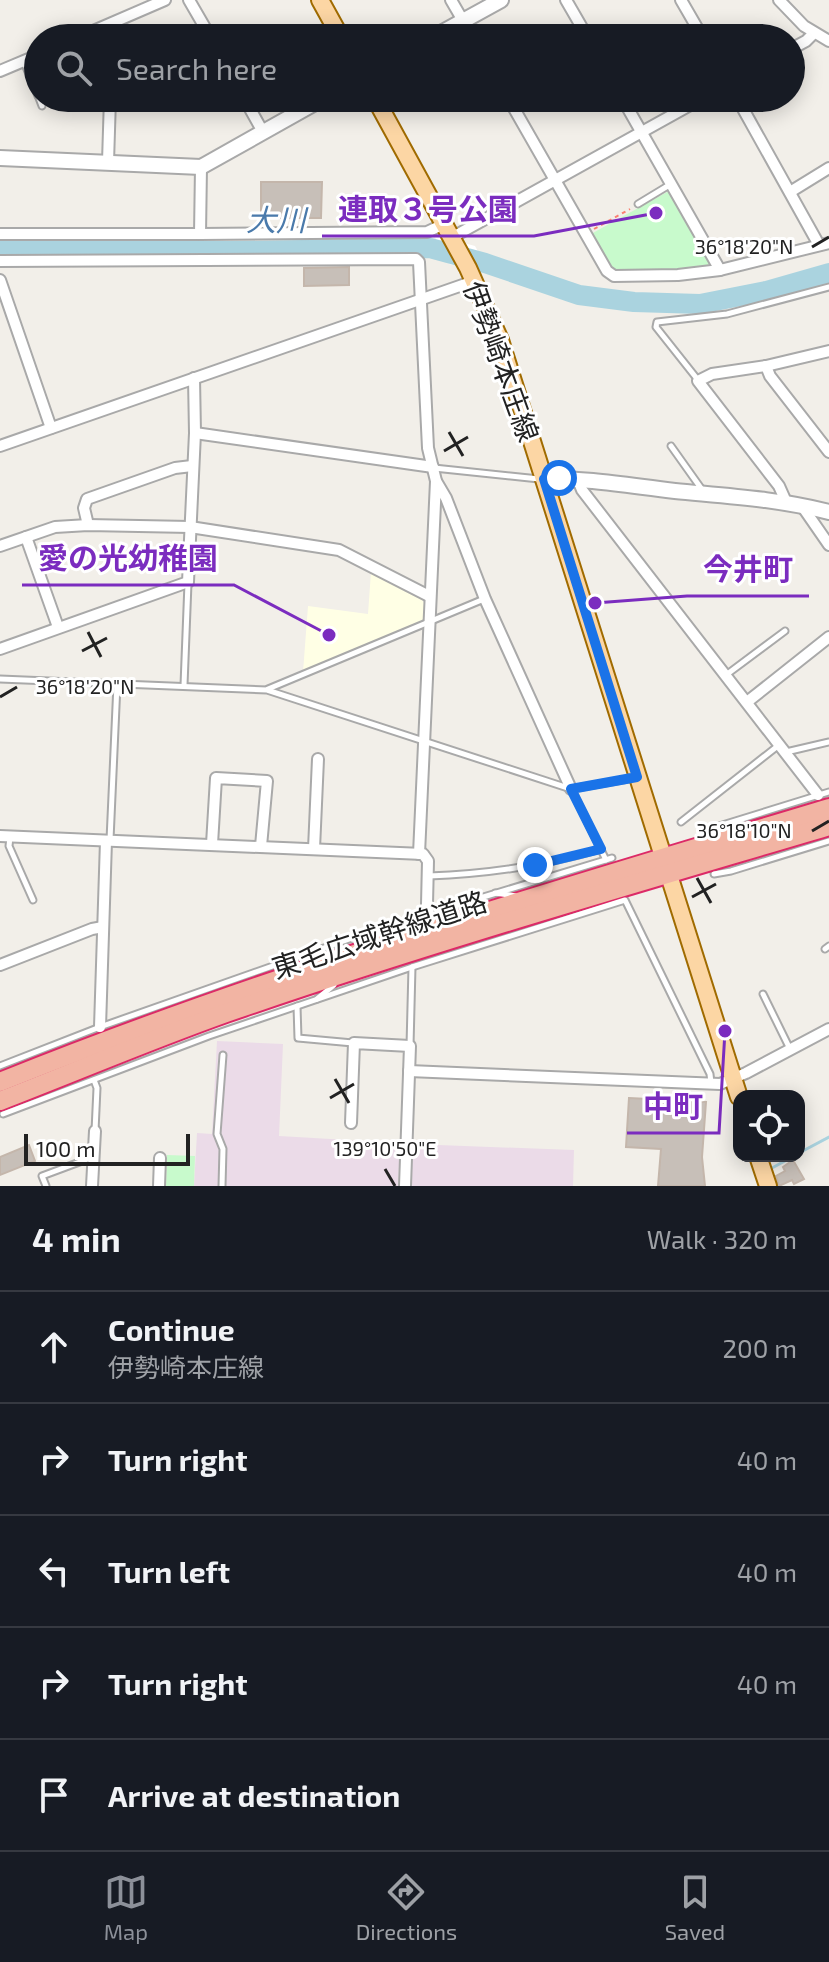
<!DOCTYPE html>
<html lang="en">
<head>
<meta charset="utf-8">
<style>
	body { margin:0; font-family:"Exo 2","Noto Sans JP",sans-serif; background:#242831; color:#f1f3f6 }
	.controls { position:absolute; right:24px; bottom:24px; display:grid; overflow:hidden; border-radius:16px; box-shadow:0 4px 20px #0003 }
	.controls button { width:72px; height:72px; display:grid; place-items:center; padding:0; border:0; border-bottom:2px solid #363941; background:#171b24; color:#f1f3f6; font:40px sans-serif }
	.scale { position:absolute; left:24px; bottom:20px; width:166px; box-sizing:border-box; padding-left:8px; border:4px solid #222; border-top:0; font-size:22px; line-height:28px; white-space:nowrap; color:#222; -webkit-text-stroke:6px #fff; paint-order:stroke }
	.stop { position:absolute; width:24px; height:24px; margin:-18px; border:6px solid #1a73e8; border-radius:50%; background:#fff }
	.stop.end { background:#1a73e8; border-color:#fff; box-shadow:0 2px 8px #0008 }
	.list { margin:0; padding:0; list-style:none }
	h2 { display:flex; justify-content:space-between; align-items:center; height:104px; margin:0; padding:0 32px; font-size:34px }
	h2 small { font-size:26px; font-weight:400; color:#9ea1a6 }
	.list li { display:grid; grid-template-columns:52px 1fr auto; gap:24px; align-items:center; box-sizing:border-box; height:112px; padding:0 32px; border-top:2px solid #363941 }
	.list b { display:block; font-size:30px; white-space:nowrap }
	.list p { margin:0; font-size:26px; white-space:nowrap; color:#9ea1a6 }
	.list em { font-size:26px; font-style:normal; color:#9ea1a6 }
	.icon { flex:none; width:44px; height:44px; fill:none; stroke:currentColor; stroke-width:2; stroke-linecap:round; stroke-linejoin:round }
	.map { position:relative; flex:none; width:829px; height:1186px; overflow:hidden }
	.search { position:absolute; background:#171b24; box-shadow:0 4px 20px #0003; left:24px; right:24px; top:24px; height:88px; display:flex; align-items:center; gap:20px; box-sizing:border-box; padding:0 28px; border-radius:44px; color:#9ea1a6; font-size:30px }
	.sheet { height:664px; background:#171b24 }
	nav { display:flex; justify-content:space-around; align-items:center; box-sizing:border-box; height:112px; border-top:2px solid #363941; background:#171b24; font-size:22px; color:#9ea1a6 }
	nav a { display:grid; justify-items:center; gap:4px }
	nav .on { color:#8c9099 }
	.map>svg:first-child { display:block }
	.industrial { fill:#ebdbe8 }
	.education { fill:#ffffe5 }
	.park { fill:#c8facc }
	.pier { fill:#fff }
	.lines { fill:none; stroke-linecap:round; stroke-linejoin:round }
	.stream { stroke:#aad3df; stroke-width:3 }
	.river { stroke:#aad3df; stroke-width:20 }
	.building { fill:#c7bfb8; stroke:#c4b6ab; stroke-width:2 }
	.service-casing { stroke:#a9a9a9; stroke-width:9 }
	.minor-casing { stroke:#a9a9a9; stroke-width:14 }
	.tertiary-casing { stroke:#a9a9a9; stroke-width:18 }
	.primary-casing { stroke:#a06b00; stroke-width:20 }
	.trunk-casing { stroke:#dc2a67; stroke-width:22 }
	.path { stroke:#fa8072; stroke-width:2; stroke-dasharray:4 4; stroke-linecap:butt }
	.service { stroke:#fff; stroke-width:5 }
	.minor { stroke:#fff; stroke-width:10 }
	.tertiary { stroke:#fff; stroke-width:14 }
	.primary { stroke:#fcd6a4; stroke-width:16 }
	.trunk { stroke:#f2b4a3; stroke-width:18 }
	.route { stroke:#1a73e8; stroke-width:10 }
	.ticks { fill:none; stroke:#222; stroke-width:3 }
	.labels { text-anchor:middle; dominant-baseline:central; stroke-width:6; stroke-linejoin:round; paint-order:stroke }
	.street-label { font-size:28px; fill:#222; stroke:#fff }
	.water-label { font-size:30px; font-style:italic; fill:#4a7aab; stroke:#fff }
	.ticks-label { font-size:20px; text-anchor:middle; fill:#222; stroke:#fff; stroke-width:6; stroke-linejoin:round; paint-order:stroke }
	.leader { fill:none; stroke:#7b2cbf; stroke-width:3 }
	.callout-dot { fill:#7b2cbf; stroke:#fff; stroke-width:3 }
	.callout-label { font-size:30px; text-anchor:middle; font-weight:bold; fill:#7b2cbf; stroke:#fff; stroke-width:6; stroke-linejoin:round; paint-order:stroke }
</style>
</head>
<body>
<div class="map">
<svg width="829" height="1186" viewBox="0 0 829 1186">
	<rect width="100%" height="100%" fill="#f2efe9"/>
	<g class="industrial">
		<path d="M217 1041 283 1044 279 1136 400 1143 398 1186H194L197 1133 212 1134Z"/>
		<path d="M412 1144 574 1150 573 1186H410Z"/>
	</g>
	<path class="education" d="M371 572 421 598 424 603V620L303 672 308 606 368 614Z"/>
	<g class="park">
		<path d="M669 191 710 263 706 267 667 271H617L610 269 591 234Z"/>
		<path d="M167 1155 195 1156 194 1186H166Z"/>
	</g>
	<path class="pier" d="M434 235 475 246 491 274 449 264Z"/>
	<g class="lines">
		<g class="stream">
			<path d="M799 1153 829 1137"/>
			<path d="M772 1168 794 1156"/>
		</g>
		<path class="river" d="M0 250 229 251 430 248 485 263 579 295 634 302 700 304 766 291 829 273"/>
	</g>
	<g class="building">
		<path d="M261 182H322L321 218H261Z"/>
		<path d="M349 267V285L304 286V268Z"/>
		<path d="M629 1098 706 1102 702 1157 705 1186H658L661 1149 626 1147Z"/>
		<path d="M29 1145 35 1161 0 1175V1157Z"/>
		<path d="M793 1160 804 1179 794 1184 792 1180 779 1186 776 1176 785 1171 783 1167Z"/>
	</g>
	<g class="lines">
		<g class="service-casing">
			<g id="service">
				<path d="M24 62 38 96"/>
				<path d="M39 98 42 106"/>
				<path d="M638 204 671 184"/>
				<path d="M698 380 656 327 657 322 727 314 829 287"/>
				<path d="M671 446 703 491"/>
				<path d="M434 468 539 479"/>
				<path d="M726 675 785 631"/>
				<path d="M0 679 267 690 571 789 634 778"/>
				<path d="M184 685 188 583"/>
				<path d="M268 689 484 599"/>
				<path d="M786 752 829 742"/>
				<path d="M572 790 606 860"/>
				<path d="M681 822 779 745"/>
				<path d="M703 831 829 792"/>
				<path d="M10 837 9 846 33 900"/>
				<path d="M110 840 117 684"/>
				<path d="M714 874 731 871 829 841"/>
				<path d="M429 876C489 874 543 866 601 849"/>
				<path d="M495 893 516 896"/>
				<path d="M457 905 612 858"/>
				<path d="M825 949 829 946"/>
				<path d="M763 994 790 1049"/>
				<path d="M317 999 334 985"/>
				<path d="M297 1006 298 1038 353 1043"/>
				<path d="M410 1046 412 967"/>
				<path d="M0 1066 100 1027 389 925"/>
				<path d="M94 1080 97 1088 95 1131"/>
				<path d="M3 1114 209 1036 412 967 625 900 710 1074 711 1083"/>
				<path d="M46 1186 42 1176 93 1157"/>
				<path d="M222 1186 223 1149 217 1134 223 1055"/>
			</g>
		</g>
		<g class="minor-casing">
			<g id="minor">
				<path d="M189 0 211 38"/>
				<path d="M451 0 473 38"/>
				<path d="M566 0 588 38"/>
				<path d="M681 0 703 38"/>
				<path d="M779 0 804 26 829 41"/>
				<path d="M77 38 165 0"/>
				<path d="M791 49 806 41 814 33"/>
				<path d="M0 71 38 55"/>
				<path d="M244 98 263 132"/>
				<path d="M508 98 607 271 614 276 678 275 720 270 829 243"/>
				<path d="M622 98 720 270"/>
				<path d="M737 98 819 245"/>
				<path d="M108 162 110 98"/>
				<path d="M790 192 829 168"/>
				<path d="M0 234H200L201 167"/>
				<path d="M200 234 427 232 444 224"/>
				<path d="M451 238 703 98"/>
				<path d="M0 261 416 259 419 262 428 448 436 481 446 498 485 599 571 789"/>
				<path d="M0 280 51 428"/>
				<path d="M766 366 770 376 829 452"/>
				<path d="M195 433 433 467"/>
				<path d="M0 446 474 281"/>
				<path d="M578 480 582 490 818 795"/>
				<path d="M787 504 779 486 698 381 712 374 766 366 829 351"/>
				<path d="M802 506 829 545"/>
				<path d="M88 525 84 508 87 499 175 468 192 466"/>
				<path d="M26 537 58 627"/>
				<path d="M0 546 55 527 88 525 190 527 339 550 429 596"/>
				<path d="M0 649 188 582 195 433 194 378"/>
				<path d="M747 702 829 637"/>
				<path d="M0 836 423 854 428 861 427 904 432 931"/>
				<path d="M212 844 216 778 267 781 261 846"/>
				<path d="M314 849 318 759"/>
				<path d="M419 854 436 481"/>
				<path d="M0 965 92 929 103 927"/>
				<path d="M100 1027 106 841"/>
				<path d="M409 1071 720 1084 746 1073 829 1029"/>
				<path d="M351 1123 354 1043 410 1046 405 1186"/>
				<path d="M92 1186 95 1131"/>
				<path d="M159 1186 160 1158"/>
			</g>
		</g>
		<g class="tertiary-casing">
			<g id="tertiary">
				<path d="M432 38 501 0"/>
				<path d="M0 158 201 167 324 98"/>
				<path d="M544 479C588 478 631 486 675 491 726 496 779 499 829 512"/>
			</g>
		</g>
		<g class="primary-casing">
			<g id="primary">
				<path d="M320 0 341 38"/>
				<path d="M375 98 468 268 500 340 739 1097"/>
				<path d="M758 1156 768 1186"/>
			</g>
		</g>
		<g class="trunk-casing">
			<g id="trunk">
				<path d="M0 1082C270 973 550 892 829 808"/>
				<path d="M0 1101C75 1072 150 1040 226 1013 425 944 627 886 829 826"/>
			</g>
		</g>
		<path class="path" d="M594 229 630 209"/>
		<use href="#service" class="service"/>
		<use href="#minor" class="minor"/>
		<use href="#tertiary" class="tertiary"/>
		<use href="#primary" class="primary"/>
		<use href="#trunk" class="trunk"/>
	</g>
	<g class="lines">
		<path class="route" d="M535 865 601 849 571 789 637 777 544 479 559 478"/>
	</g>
	<path class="ticks" d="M812 247 829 237M449 432 463 456M444 451 468 437M88 632 101 657M82 651 107 638M0 697 17 687M812 831 829 821M697 878 711 903M692 897 716 884M335 1079 349 1103M330 1098 354 1084M385 1169 395 1186"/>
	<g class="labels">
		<g class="street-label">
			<text transform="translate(502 361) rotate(70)">伊勢崎本庄線</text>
			<text transform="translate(379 934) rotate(-18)">東毛広域幹線道路</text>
		</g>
		<g class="water-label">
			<text x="276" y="219">大川</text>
		</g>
	</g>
	<g class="ticks-label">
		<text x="744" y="254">36°18'20"N</text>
		<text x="85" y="694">36°18'20"N</text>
		<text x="744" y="838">36°18'10"N</text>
		<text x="385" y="1156">139°10'50"E</text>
	</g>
	<path class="leader" d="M656 213L534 236H322M329 635L234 585H22M595 603L687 596H809M725 1031L719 1133H627"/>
	<g class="callout-dot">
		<circle cx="656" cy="213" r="8"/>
		<circle cx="329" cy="635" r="8"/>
		<circle cx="595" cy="603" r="8"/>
		<circle cx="725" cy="1031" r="8"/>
	</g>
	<g class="callout-label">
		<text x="428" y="220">連取３号公園</text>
		<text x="128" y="569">愛の光幼稚園</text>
		<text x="748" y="580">今井町</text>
		<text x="673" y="1117">中町</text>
	</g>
</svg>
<div class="controls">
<button><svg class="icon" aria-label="locate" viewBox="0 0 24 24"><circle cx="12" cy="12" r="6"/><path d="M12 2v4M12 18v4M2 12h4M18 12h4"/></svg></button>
</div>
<div class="scale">100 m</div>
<div class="stop" style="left:559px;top:478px"></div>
<div class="stop end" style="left:535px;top:865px"></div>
<div class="search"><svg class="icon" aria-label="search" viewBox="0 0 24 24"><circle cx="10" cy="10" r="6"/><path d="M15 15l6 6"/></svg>Search here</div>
</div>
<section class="sheet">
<h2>4 min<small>Walk · 320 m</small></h2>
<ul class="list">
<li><svg class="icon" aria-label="ahead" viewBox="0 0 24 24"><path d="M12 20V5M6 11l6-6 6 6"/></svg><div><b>Continue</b><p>伊勢崎本庄線</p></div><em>200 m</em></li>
<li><svg class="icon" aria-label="right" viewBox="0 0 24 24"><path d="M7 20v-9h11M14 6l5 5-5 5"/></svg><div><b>Turn right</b></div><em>40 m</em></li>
<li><svg class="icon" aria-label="left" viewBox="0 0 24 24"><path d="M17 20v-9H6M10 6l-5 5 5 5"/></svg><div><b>Turn left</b></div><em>40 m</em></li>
<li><svg class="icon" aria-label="right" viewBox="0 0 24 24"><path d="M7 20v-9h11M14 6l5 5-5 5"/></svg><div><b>Turn right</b></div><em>40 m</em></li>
<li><svg class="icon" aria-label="arrive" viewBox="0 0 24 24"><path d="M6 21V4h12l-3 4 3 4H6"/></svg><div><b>Arrive at destination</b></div></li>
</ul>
</section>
<nav>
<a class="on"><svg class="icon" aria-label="map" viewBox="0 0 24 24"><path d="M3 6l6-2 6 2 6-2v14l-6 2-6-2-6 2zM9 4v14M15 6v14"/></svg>Map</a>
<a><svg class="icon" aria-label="directions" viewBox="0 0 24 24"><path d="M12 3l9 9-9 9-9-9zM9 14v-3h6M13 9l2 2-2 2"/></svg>Directions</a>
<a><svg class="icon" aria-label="saved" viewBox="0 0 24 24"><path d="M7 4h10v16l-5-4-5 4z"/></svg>Saved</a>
</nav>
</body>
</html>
